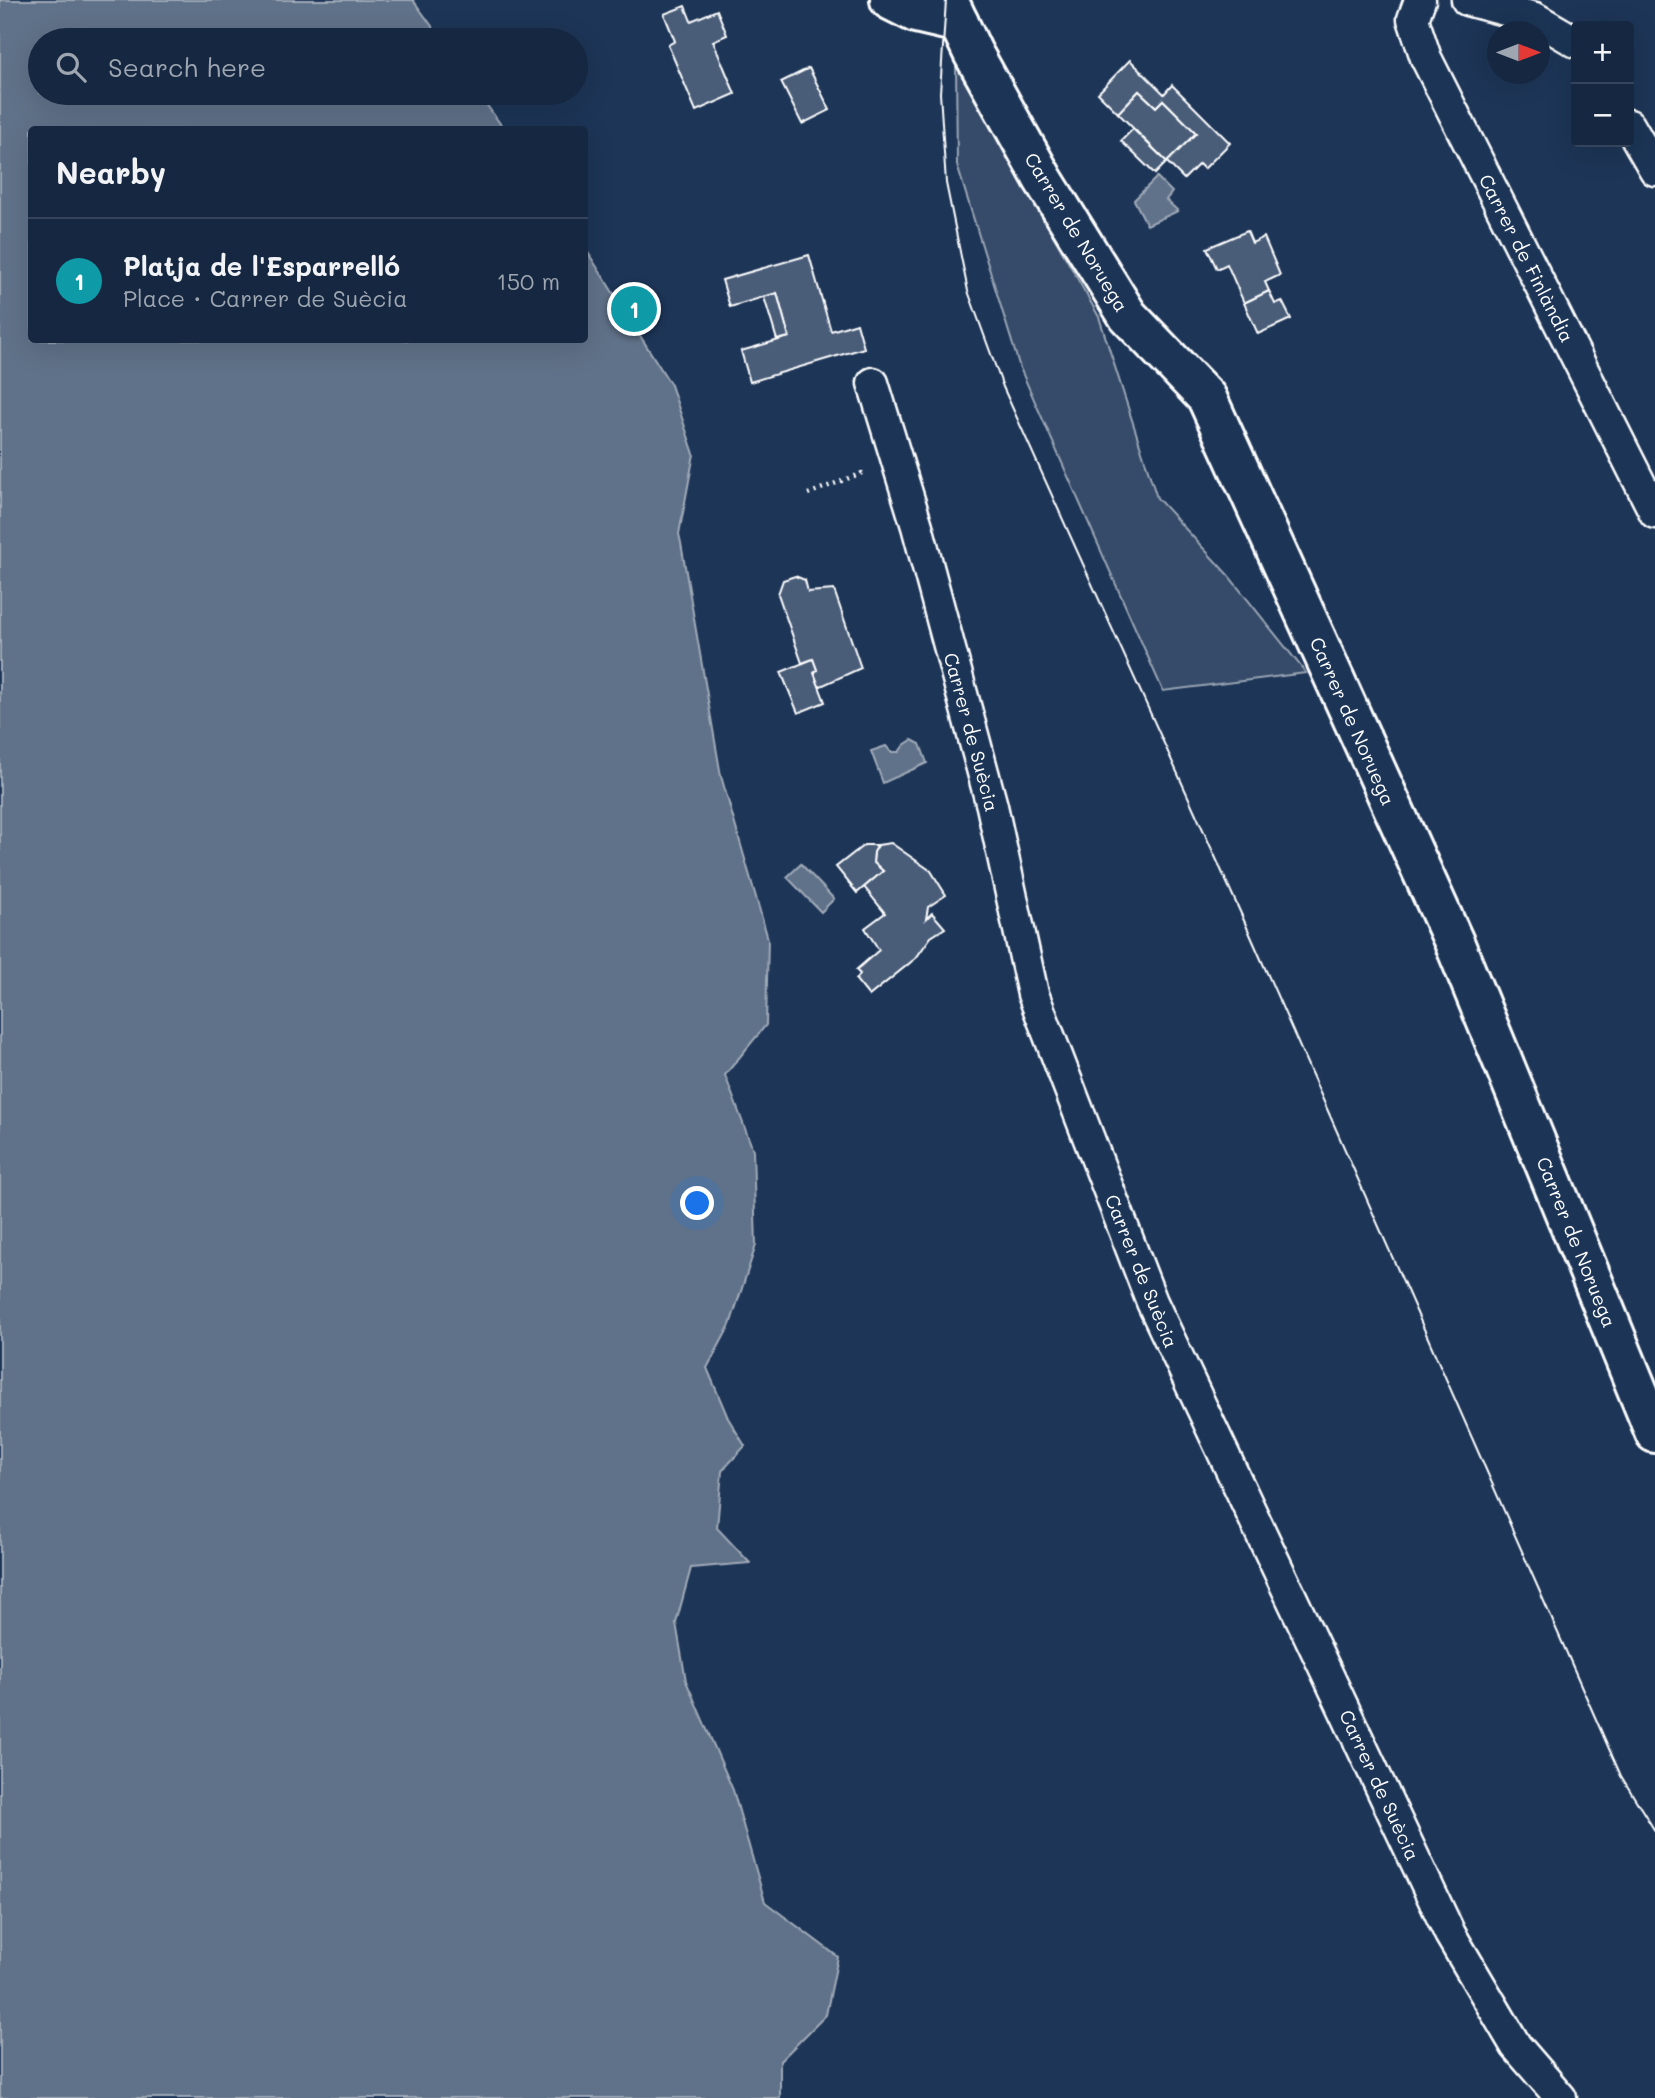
<!DOCTYPE html>
<html lang="en">
<head>
<meta charset="utf-8">
<style>
	body { margin:0; font-family:Mali,sans-serif; background:#23344c; color:#f1f3f6 }
	.controls { position:absolute; right:21px; top:21px; display:grid; overflow:hidden; border-radius:7px; box-shadow:0 7px 28px #0002 }
	.controls button { width:63px; height:63px; display:grid; place-items:center; padding:0; border:0; border-bottom:2px solid #35445a; background:#162841; color:#f1f3f6; font:35px sans-serif }
	.compass { position:absolute; left:1487px; top:21px; width:63px; height:63px; border-radius:50%; background:#162841; box-shadow:0 7px 28px #0002; rotate:90deg }
	.you { position:absolute; left:698px; top:1204px; width:24px; height:24px; margin:-18px; border:5px solid #fff; border-radius:50%; background:#1a73e8; box-shadow:0 0 0 10px #1a73e833 }
	.badge { display:grid; place-items:center; width:46px; height:46px; border-radius:50%; background:#8abfa5; color:#fff; font-size:23px; font-weight:700 }
	.pin { position:absolute; translate:-50% -50%; border:4px solid #fff; box-shadow:0 2px 7px #0006 }
	.list { margin:0; padding:0; list-style:none }
	h2 { display:flex; justify-content:space-between; align-items:center; height:91px; margin:0; padding:0 28px; font-size:30px }
	h2 small { font-size:23px; font-weight:400; color:#9ea6b1 }
	.list li { display:grid; grid-template-columns:46px 1fr auto; gap:21px; align-items:center; box-sizing:border-box; height:126px; padding:0 28px; border-top:2px solid #35445a }
	.list b { display:block; font-size:26px; white-space:nowrap }
	.list p { margin:0; font-size:23px; white-space:nowrap; color:#9ea6b1 }
	.list em { font-size:23px; font-style:normal; color:#9ea6b1 }
	.icon { flex:none; width:38px; height:38px; fill:none; stroke:currentColor; stroke-width:2; stroke-linecap:round; stroke-linejoin:round }
	.map { position:relative; flex:none; width:1655px; height:2098px; overflow:hidden }
	.search { position:absolute; background:#162841; box-shadow:0 7px 28px #0002; left:28px; top:28px; width:560px; height:77px; display:flex; align-items:center; gap:18px; box-sizing:border-box; padding:0 24px; border-radius:38px; color:#9ea6b1; font-size:26px }
	.panel { position:absolute; background:#162841; box-shadow:0 7px 28px #0002; left:28px; top:126px; width:560px; height:217px; border-radius:7px }
	.map>svg:first-child { display:block }
	.green { fill:#364b69; stroke:#9aa5b4; stroke-width:2 }
	.water { fill:#617289; stroke:#a0aab8; stroke-width:2 }
	.building { fill:#4a5d79; stroke:#fff; stroke-width:2 }
	.lines { fill:none; stroke-linecap:round; stroke-linejoin:round }
	.street-casing { stroke:#fff; stroke-width:35 }
	.secondary-casing { stroke:#fff; stroke-width:44 }
	.path { stroke:#fff; stroke-width:4.5; stroke-dasharray:2 5; stroke-linecap:butt }
	.street { stroke:#1d3557; stroke-width:30 }
	.secondary { stroke:#1d3557; stroke-width:38 }
	.tram { stroke:#fff; stroke-width:2 }
	.labels { text-anchor:middle; dominant-baseline:central; stroke-width:5; stroke-linejoin:round; paint-order:stroke }
	.street-label { font-size:19px; fill:#fff; stroke:#1d3557 }
</style>
</head>
<body>
<div class="map">
<svg width="1655" height="2098" viewBox="0 0 1655 2098">
	<rect width="100%" height="100%" fill="#1d3557"/>
	<filter id="ink" filterUnits="userSpaceOnUse"><feTurbulence type="fractalNoise" baseFrequency=".0143" numOctaves="2"/><feDisplacementMap in="SourceGraphic" scale="14" xChannelSelector="R" yChannelSelector="G"/><feConvolveMatrix kernelMatrix="1 2 1 2 8 2 1 2 1" color-interpolation-filters="sRGB"/></filter>
	<g filter="url(#ink)">
		<path class="green" d="M956 63 1099 317 1157 498 1228 575 1306 673 1163 691 1020 368 957 165Z"/>
		<g class="water">
			<path d="M0 0H413L442 40H40V93H478L504 129 32 130V340H584L585 248 671 385 694 454 679 534 681 543 721 776 768 939 766 1025 725 1075 753 1150 756 1245 730 1325 707 1368 728 1418 745 1446 722 1471 717 1528 750 1563 691 1568 676 1623 686 1681 733 1790 765 1902 838 1957 826 2015 780 2061V2098H0Z"/>
			<path d="M1157 177 1172 192 1166 200 1178 211 1147 225 1134 200Z"/>
			<path d="M912 740 920 744 927 763 883 783 871 751 886 746 891 752H899L904 745Z"/>
			<path d="M801 864 834 899 821 912 787 877Z"/>
		</g>
		<g class="building">
			<path d="M685 6 691 21 717 10 727 35 713 41 735 94 696 111 668 45 675 41 664 14Z"/>
			<path d="M1130 60 1164 94 1172 85 1230 143 1204 169 1199 164 1184 179 1167 162 1196 133 1163 100 1156 107 1139 91 1118 113 1098 93Z"/>
			<path d="M809 68 830 110 802 124 781 82Z"/>
			<path d="M1139 91 1156 107 1163 100 1196 133 1167 162 1118 113Z"/>
			<path d="M1133 129 1167 162 1155 174 1121 141Z"/>
			<path d="M1247 231 1252 243 1264 237 1280 275 1265 282 1269 291 1244 303 1227 264 1217 269 1207 248Z"/>
			<path d="M809 255 831 331 857 323 864 348 750 382 741 351 789 337 777 293 730 307 722 280Z"/>
			<path d="M1269 291 1275 304 1282 301 1291 319 1258 334 1244 303Z"/>
			<path d="M777 293 789 337 777 340 764 297Z"/>
			<path d="M795 576 805 580 808 592 834 590 861 668 819 687 814 673 817 670 813 659 802 663 778 594 783 580Z"/>
			<path d="M813 659 817 670 814 673 825 702 798 713 781 672Z"/>
			<path d="M891 843 931 871 946 895 928 907 926 919 932 913 945 928 931 937 916 958 869 996 856 980 860 974 856 970 879 950 865 928 885 913 864 887 883 871 873 862 874 852 878 845Z"/>
			<path d="M864 845H878L874 852 873 862 883 871 857 893 836 867Z"/>
		</g>
		<g class="lines">
			<g class="street-casing">
				<g id="street">
					<path d="M1420 0 1413 19 1426 58 1655 513"/>
					<path d="M1467 0 1535 18 1576 42"/>
					<path d="M1629 125 1655 170"/>
					<path d="M873 383 917 526 992 806 1033 994 1152 1302 1450 1934 1516 2046 1561 2098"/>
				</g>
			</g>
			<g class="secondary-casing">
				<g id="secondary">
					<path d="M890 0 916 13 959 23"/>
					<path d="M948 0 973 53 1043 179 1128 316 1207 398 1454 942 1655 1433"/>
				</g>
			</g>
			<path class="path" d="M808 494 862 473 864 476"/>
			<use href="#street" class="street"/>
			<use href="#secondary" class="secondary"/>
			<path class="tram" d="M946 0 940 93 946 183 968 291 1003 387 1242 916 1621 1776 1655 1831"/>
		</g>
	</g>
	<g class="labels">
		<g class="street-label">
			<text transform="translate(1077 232) rotate(59)">Carrer de Noruega</text>
			<text transform="translate(1527 258) rotate(63)">Carrer de Finlàndia</text>
			<text transform="translate(1353 721) rotate(66)">Carrer de Noruega</text>
			<text transform="translate(972 732) rotate(75)">Carrer de Suècia</text>
			<text transform="translate(1577 1242) rotate(68)">Carrer de Noruega</text>
			<text transform="translate(1142 1271) rotate(68)">Carrer de Suècia</text>
			<text transform="translate(1380 1785) rotate(65)">Carrer de Suècia</text>
		</g>
	</g>
</svg>
<div class="controls">
<button>+</button>
<button>−</button>
</div>
<svg class="compass" viewBox="-18 -18 36 36"><path d="M0-13l5 13h-10z" fill="#e53935"/><path d="M0 13l5-13h-10z" fill="#9ea6b1"/></svg>
<div class="you"></div>
<div class="pin badge" style="left:634px;top:309px;background:#0f9aa8">1</div>
<div class="search"><svg class="icon" aria-label="search" viewBox="0 0 24 24"><circle cx="10" cy="10" r="6"/><path d="M15 15l6 6"/></svg>Search here</div>
<section class="panel">
<h2>Nearby<small></small></h2>
<ul class="list">
<li><span class="badge" style="background:#0f9aa8">1</span><div><b>Platja de l'Esparrelló</b><p>Place · Carrer de Suècia</p></div><em>150 m</em></li>
</ul>
</section>
</div>
</body>
</html>
